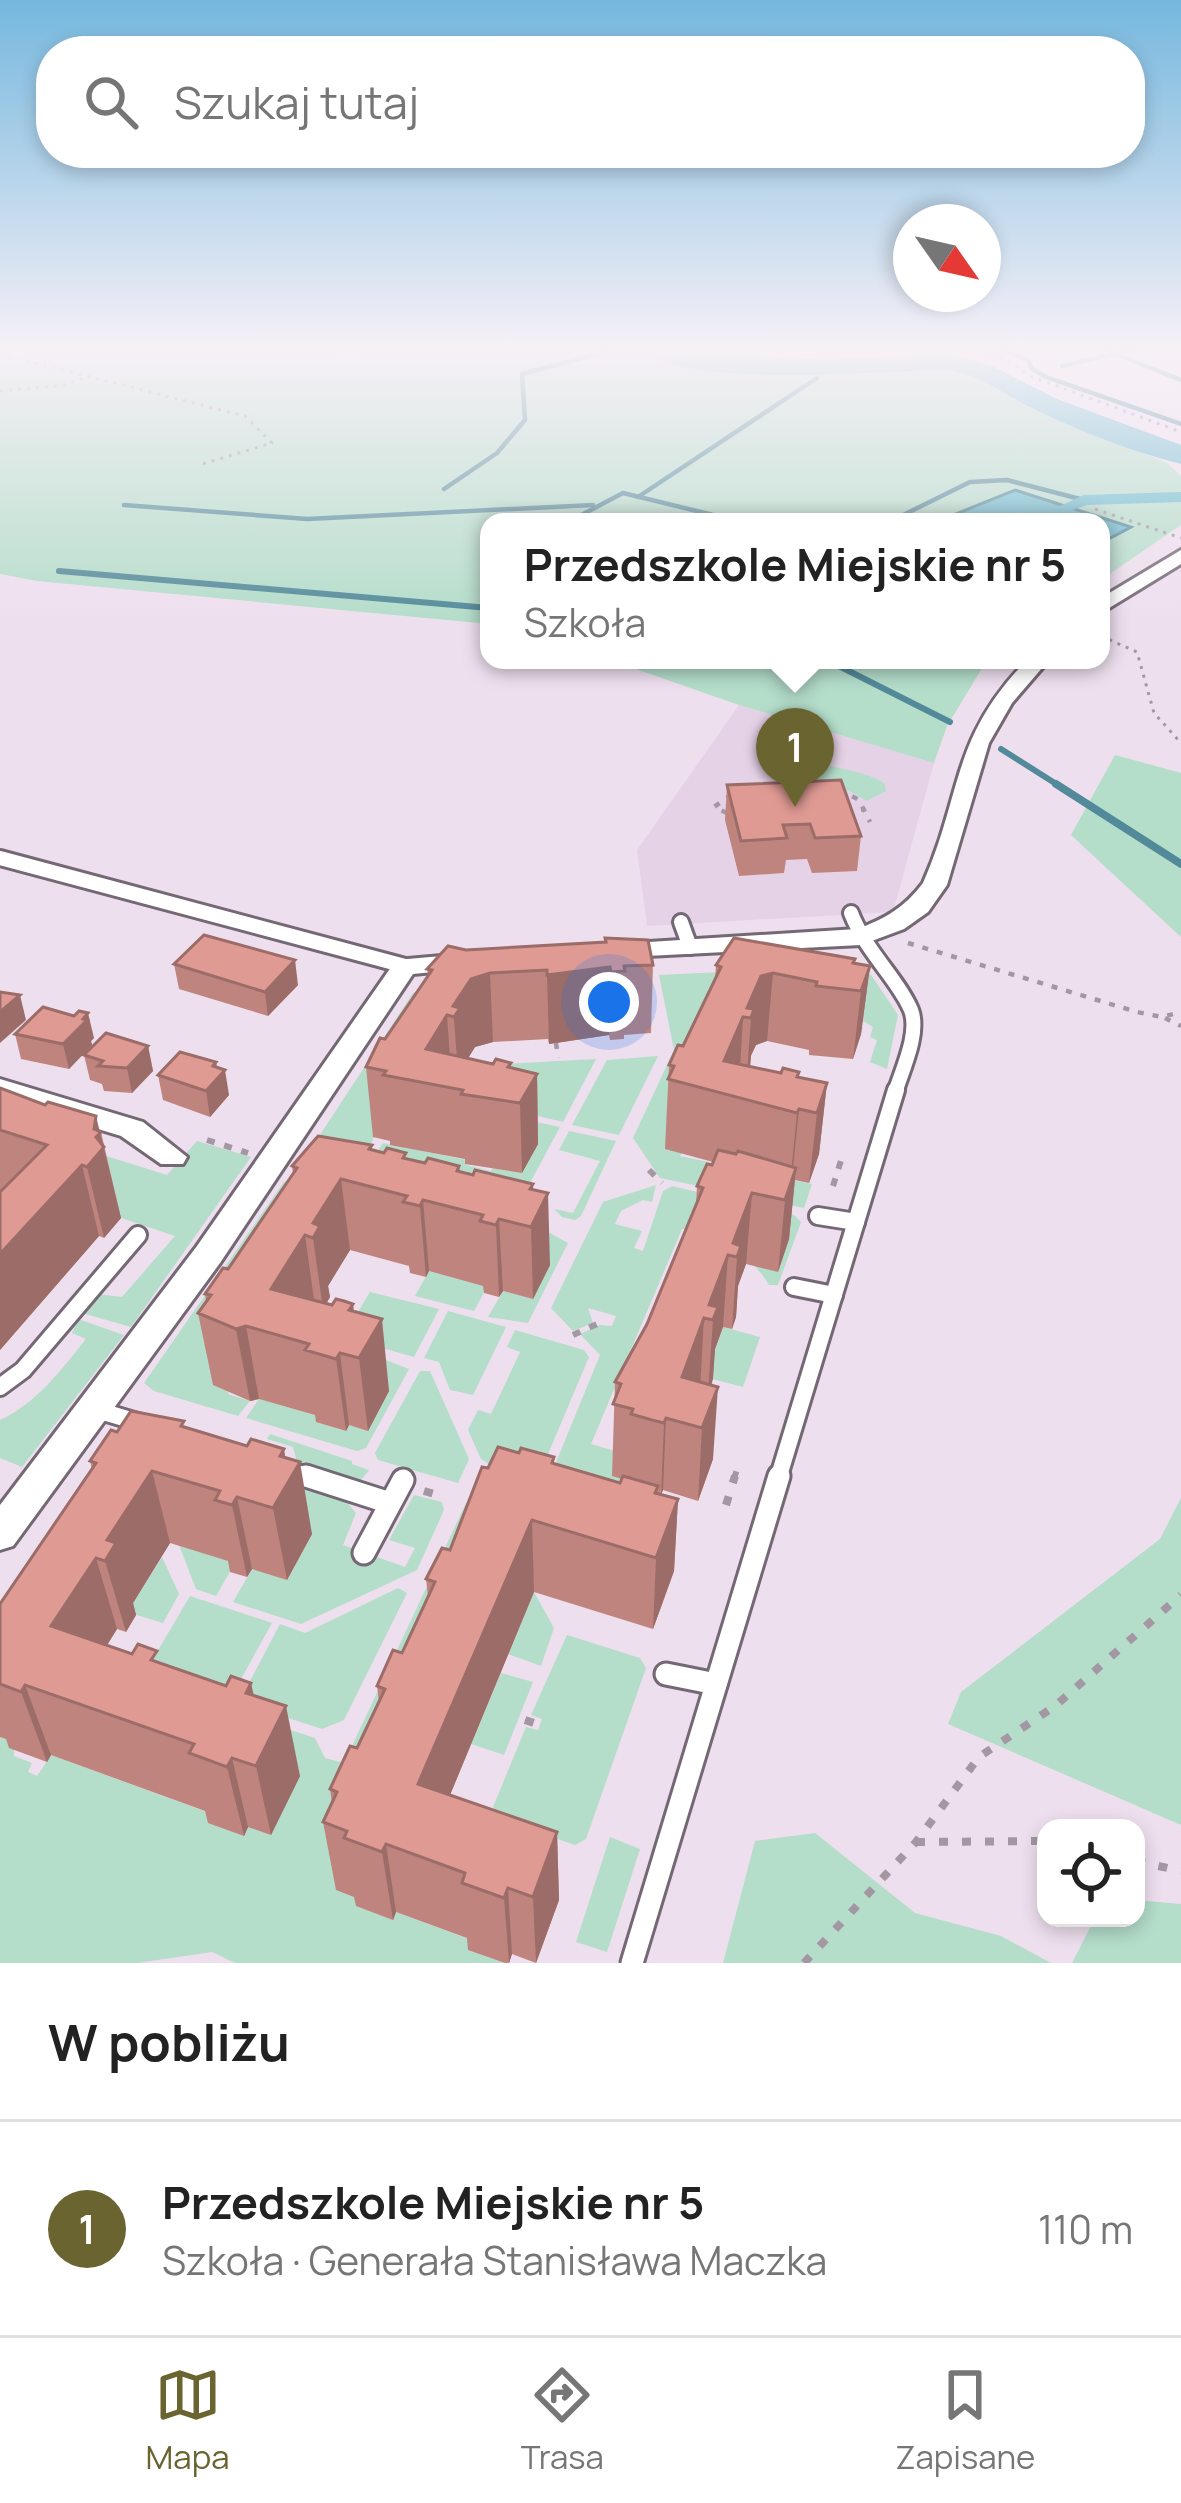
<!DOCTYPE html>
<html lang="pl">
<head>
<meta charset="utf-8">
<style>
	body { margin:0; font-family:Manrope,sans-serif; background:#f2f2f2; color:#222 }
	.controls { position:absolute; right:36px; bottom:36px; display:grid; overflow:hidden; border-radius:24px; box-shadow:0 6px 18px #0003 }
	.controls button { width:108px; height:108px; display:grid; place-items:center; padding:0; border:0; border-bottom:3px solid #e0e0e0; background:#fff; color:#222; font:60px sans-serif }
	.compass { position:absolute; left:893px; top:204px; width:108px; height:108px; border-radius:50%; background:#fff; box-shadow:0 6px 18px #0003; rotate:124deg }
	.you { position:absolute; left:609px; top:1002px; width:42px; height:42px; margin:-30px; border:9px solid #fff; border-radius:50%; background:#1a73e8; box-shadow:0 0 0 18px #1a73e833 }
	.badge { display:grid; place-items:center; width:78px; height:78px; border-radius:50%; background:#6a6430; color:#fff; font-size:39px; font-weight:700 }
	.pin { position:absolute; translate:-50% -99px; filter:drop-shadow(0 3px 6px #0008) }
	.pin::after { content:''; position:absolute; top:63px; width:42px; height:36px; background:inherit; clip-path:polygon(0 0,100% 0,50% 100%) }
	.popup { position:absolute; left:480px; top:513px; width:630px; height:156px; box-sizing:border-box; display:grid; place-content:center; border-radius:24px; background:#fff; filter:drop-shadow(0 3px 9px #0005); font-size:39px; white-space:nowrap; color:#767676 }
	.popup b { font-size:45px; color:#222 }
	.popup::after { content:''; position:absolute; left:50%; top:100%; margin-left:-24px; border:24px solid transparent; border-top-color:#fff }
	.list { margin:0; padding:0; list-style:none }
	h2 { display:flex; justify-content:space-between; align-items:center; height:156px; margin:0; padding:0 48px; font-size:51px }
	h2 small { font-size:39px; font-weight:400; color:#767676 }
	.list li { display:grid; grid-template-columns:78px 1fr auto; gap:36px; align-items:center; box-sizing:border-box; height:216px; padding:0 48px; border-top:3px solid #e0e0e0 }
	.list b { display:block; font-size:45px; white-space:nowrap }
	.list p { margin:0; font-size:39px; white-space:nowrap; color:#767676 }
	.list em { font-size:39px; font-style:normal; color:#767676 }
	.icon { flex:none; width:66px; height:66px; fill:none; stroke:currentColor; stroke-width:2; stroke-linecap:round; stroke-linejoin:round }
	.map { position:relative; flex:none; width:1181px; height:1963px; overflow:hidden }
	.search { position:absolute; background:#fff; box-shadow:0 6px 18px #0003; left:36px; right:36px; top:36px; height:132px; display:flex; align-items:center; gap:30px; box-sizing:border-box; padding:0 42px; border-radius:48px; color:#767676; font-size:45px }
	.sheet { height:372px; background:#fff }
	nav { display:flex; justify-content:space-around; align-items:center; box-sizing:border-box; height:168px; border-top:3px solid #e0e0e0; background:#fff; font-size:33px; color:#767676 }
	nav a { display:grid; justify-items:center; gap:6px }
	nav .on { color:#6a6430 }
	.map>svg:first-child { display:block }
	.built { fill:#e6d2e7 }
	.green { fill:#b4ddca }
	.water { fill:#6abbce; stroke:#538a99; stroke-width:3 }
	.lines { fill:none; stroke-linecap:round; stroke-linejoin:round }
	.stream-far2 { stroke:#538a99; stroke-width:4.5 }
	.stream-far1 { stroke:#538a99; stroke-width:6 }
	.stream { stroke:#538a99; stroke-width:8 }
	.canal { fill:#6abbce; fill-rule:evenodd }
	.river { fill:#6abbce; fill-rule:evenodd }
	.service-far2-casing { stroke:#756875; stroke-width:20 }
	.service-far1-casing { stroke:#756875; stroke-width:22 }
	.service-casing { stroke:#756875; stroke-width:27 }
	.minor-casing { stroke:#756875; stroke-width:6 }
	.path-far3 { stroke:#a397a3; stroke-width:3; stroke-dasharray:3 6; stroke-linecap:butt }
	.path-far2 { stroke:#a397a3; stroke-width:4.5; stroke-dasharray:6 9; stroke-linecap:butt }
	.path-far1 { stroke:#a397a3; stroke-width:6; stroke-dasharray:8 10; stroke-linecap:butt }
	.path { stroke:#a397a3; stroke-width:8; stroke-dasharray:9 14; stroke-linecap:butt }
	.service-far2 { stroke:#fff; stroke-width:14 }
	.service-far1 { stroke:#fff; stroke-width:16 }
	.service { stroke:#fff; stroke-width:21 }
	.minor { fill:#fff; fill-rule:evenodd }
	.wall { fill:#c0847f }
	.shaded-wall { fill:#9c6c68 }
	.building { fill:#df9a94; stroke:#9c6c68; stroke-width:3 }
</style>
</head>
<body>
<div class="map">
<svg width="1181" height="1963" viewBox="0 0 1181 1963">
	<rect width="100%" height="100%" fill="#eedfee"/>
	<path class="built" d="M739 705 934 763 893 912 647 926 637 850Z"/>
	<g class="green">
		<path d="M0 349H295L352 362 375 349H641L646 360 835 372 900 366 966 372 1036 409 1167 463 1181 476V525L1101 580V543L1129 527 1015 490 936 522H489V624L37 581 0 574Z"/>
		<path d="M610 660H987L947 726 934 763 739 705Z"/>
		<path d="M790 753C818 768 864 768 885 784L886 791 866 801C832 774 785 790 760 764L768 757Z"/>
		<path d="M1115 755 1181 773V937L1071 835Z"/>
		<path d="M845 966 834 1011 863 1027 861 1034 768 1015 680 1156 812 1184 804 1208 660 1178 633 1138 674 1050 659 975Z"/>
		<path d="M865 966 898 1015 887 1069 870 1062 877 1040 870 1037 873 1027 845 1010Z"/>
		<path d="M422 989 493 1016 374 1136 369 1150 314 1144 413 993Z"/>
		<path d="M658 1056 619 1135 572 1125 607 1060Z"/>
		<path d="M596 1059 563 1122 487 1104 502 1064Z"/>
		<path d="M521 1119 560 1127 524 1194 369 1164 383 1143 467 1160 466 1165 491 1171Z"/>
		<path d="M0 1123 167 1175 197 1141 251 1157 131 1327 82 1313 97 1294 122 1297 175 1236 121 1218 118 1210Z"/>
		<path d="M569 1131 616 1141 581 1216 575 1220 562 1217 554 1209 573 1213 600 1161 559 1150Z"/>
		<path d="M294 1176 228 1394 250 1401 238 1416 154 1391 144 1383 284 1182Z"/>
		<path d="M656 1185 652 1202 643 1200 621 1211 615 1224 642 1231 634 1248 643 1251 663 1191 672 1186 794 1215 801 1222 778 1285H769C752 1255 716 1234 682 1229L591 1444 615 1451 630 1486H554L557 1460 600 1355 580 1334 600 1325 612 1326 616 1316 588 1308 593 1323 573 1331 551 1308 603 1202Z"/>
		<path d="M550 1233 568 1243 528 1323 488 1317 503 1291 534 1298 544 1236Z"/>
		<path d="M429 1271 487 1287 474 1311 415 1296Z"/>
		<path d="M370 1292 439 1309 414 1357 343 1337Z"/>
		<path d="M448 1311 506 1327 473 1395 450 1390 439 1362 424 1358Z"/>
		<path d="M78 1319 124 1335 22 1467 0 1458V1420C37 1403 61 1370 86 1339L72 1333Z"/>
		<path d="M723 1327 760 1337 743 1387 705 1377Z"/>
		<path d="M515 1330 584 1350 589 1357 548 1454 504 1474 481 1459 468 1430 478 1410 491 1414 520 1352 507 1347Z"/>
		<path d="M373 1355 409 1369 366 1448 357 1451 246 1418 259 1399 319 1416 317 1422 345 1431 349 1425 368 1430 388 1391 358 1382Z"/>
		<path d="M420 1371H430L469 1459 458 1483 378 1460 375 1453Z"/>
		<path d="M270 1434 352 1461V1464L369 1470 361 1480 297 1462 293 1447 267 1439Z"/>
		<path d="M288 1484 345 1500 356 1513 343 1545 405 1567 415 1548 389 1540 414 1495 442 1502 444 1510 417 1570 301 1624 233 1602 252 1569 287 1579Z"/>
		<path d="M506 1491 555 1504 357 1906 392 1919 396 1912 472 1940 469 1950 505 1963H235L212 1952 137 1963H0V1737L14 1742V1756L32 1763 28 1772 37 1776 51 1755 212 1814 281 1727 315 1738 325 1758 344 1763 466 1503Z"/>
		<path d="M1181 1498V1825L948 1724 961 1692 1160 1539Z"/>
		<path d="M179 1545 235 1563 216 1596 196 1589Z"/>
		<path d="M162 1557 179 1594 163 1623 127 1612Z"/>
		<path d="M398 1588 407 1593 344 1720 322 1729 239 1702 280 1624 305 1633Z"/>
		<path d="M534 1592 554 1628 541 1666 508 1654Z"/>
		<path d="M190 1596 272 1623 230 1699 147 1669Z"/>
		<path d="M567 1635 640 1658 646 1668 586 1839 575 1845 497 1818 493 1807 526 1727 538 1730 542 1719 531 1715Z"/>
		<path d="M501 1673 533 1682 504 1755 471 1744Z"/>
		<path d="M815 1833 915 1913 1001 1936 1051 1963H723L755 1841Z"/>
		<path d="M610 1837 640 1849 607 1952 576 1942Z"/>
		<path d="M1136 1900 1181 1904V1963H1072L1095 1918H1136Z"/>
	</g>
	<path class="water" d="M1015 490 1131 527 1101 543V522H936Z"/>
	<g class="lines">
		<g class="stream-far2">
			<path d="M795 349H827"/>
			<path d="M1000 349 1028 360 1032 369 1046 377 1181 424"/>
			<path d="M1103 349 1181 380"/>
			<path d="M1062 366 1136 349"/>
			<path d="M444 489 497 453 525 420 522 374 615 349"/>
			<path d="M638 497 817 378"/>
			<path d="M124 505 307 519 593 505"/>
			<path d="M568 522 623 493 742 522"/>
			<path d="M889 522 970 482 1007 480 1084 500"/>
		</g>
		<g class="stream-far1">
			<path d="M59 571 489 608"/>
			<path d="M827 660 950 722"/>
			<path d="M875 660 882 663"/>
			<path d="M1001 749 1061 787"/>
		</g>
		<path class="stream" d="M1056 784 1181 864"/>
		<path class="canal" d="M1181 492V502L1087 505 1067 512 1058 507 1084 495Z"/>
		<path class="river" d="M644 349 827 360 950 354 992 366 1057 399 1181 445V464C1133 452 1079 431 1034 409 1006 396 974 370 942 370 885 370 679 390 644 349Z"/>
		<g class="service-far2-casing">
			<g id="service-far2">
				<path d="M0 858 405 966"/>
				<path d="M851 913C866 952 898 979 911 1010 920 1033 902 1070 895 1093"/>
				<path d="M681 922 690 947"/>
			</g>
		</g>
		<g class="service-far1-casing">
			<g id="service-far1">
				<path d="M818 1216 856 1222"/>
				<path d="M794 1287 834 1295"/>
				<path d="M0 1387 23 1370 138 1235"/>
				<path d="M97 1410 144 1424"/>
				<path d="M285 1469 315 1479"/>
				<path d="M778 1479 896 1090"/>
			</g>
		</g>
		<g class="service-casing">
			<g id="service">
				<path d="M306 1476 390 1503"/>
				<path d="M364 1553 403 1480"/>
				<path d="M666 1674 716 1684"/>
				<path d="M632 1963 779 1476"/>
			</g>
		</g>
		<g class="minor-casing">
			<g id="minor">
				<path d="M1181 550V564L1101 613V598Z"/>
				<path d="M1027 660H1049L1012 703 989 743 947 885 928 912 904 929 861 945 608 958 604 952 608 946 617 944 857 929C885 919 905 907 923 883 963 793 950 739 1027 660Z"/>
				<path d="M465 954 474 956 478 962 474 968 413 974 220 1263 13 1546 0 1550V1505L197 1246 396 960Z"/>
				<path d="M0 1079 143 1122 187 1157 183 1164H161L121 1136 0 1099Z"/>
			</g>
		</g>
		<g class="path-far3">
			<path d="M736 349 805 355 888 349"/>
			<path d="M974 349 1007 360 1030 376 1181 432"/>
			<path d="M0 354 245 416 272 443 199 465"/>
			<path d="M0 391 64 385 88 377"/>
			<path d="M1095 509 1181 538"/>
			<path d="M1101 636 1137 652 1154 713 1181 743"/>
			<path d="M780 783 811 782"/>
		</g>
		<g class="path-far2">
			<path d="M839 789 859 800 870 822"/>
			<path d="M846 810 864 809"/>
			<path d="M727 813 714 807 731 795"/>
			<path d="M908 943 1137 1012 1162 1017 1181 1012"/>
			<path d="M1165 1018 1181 1026"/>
			<path d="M556 1043 558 1058"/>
		</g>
		<g class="path-far1">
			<path d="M207 1140 248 1153"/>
			<path d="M649 1170 662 1183"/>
			<path d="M833 1186 843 1154"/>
			<path d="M573 1335 597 1324"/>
			<path d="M734 1479 739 1463"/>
		</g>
		<g class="path">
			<path d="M424 1491 445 1497"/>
			<path d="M726 1505 735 1476"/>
			<path d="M525 1720 540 1725"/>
			<path d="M916 1842 1046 1841"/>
			<path d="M1136 1861 1181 1871"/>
			<path d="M804 1963 916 1842 979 1757 1055 1706 1181 1595"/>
		</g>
		<use href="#service-far2" class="service-far2"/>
		<use href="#service-far1" class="service-far1"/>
		<use href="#service" class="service"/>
		<use href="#minor" class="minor"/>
	</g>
	<g class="wall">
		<path d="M727 785 861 836 857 871 812 873 807 859 786 860 784 873 739 876 725 820Z"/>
		<path d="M466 950 653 965 651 1033 624 1035V1039L610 1040 609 1035 549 1044 548 1039 493 1042 475 1047 468 1058 493 1064 511 1063V1068L537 1074 538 1144 522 1173 465 1164V1159L390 1145V1141L373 1137 366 1067 428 976 427 969Z"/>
		<path d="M854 963 870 966 861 1034 853 1059 809 1055V1050L767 1041 756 1045 751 1056 750 1067 827 1083 819 1154 809 1183 795 1180 789 1239 778 1272 746 1264 738 1286 736 1317 732 1329 723 1327 715 1349 712 1385 713 1459 698 1501 663 1490 661 1494 678 1499 674 1571 653 1629 534 1592 450 1795 557 1832 559 1900 536 1963 512 1954 509 1963H505L468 1950 467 1938 396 1912 393 1920 356 1906 354 1897 336 1890 323 1822 332 1803 330 1789 357 1748 379 1702 377 1686 402 1653 428 1597 426 1579 450 1550 488 1468 519 1453 554 1457V1463L620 1483 622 1479 612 1476 615 1382 647 1324 696 1204 697 1186 713 1162 665 1149 669 1065 683 1046 715 979 716 965Z"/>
		<path d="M174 964 298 985 268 1016 179 989Z"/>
		<path d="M15 1034 94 1038 91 1041 92 1045 69 1069 21 1059Z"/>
		<path d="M148 1046 153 1071 132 1093 104 1091 102 1084 90 1080 84 1055Z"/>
		<path d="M217 1067 229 1095 210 1117 163 1100 158 1075Z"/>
		<path d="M0 1088 101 1132 121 1218 104 1238 99 1236 0 1350Z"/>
		<path d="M372 1145V1150L425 1163 459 1166 460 1171 533 1190 550 1265 533 1299 503 1291 499 1297 484 1293 483 1286 429 1271 426 1277 410 1273 409 1266 350 1250 328 1286 330 1297 326 1304 389 1391 368 1431 349 1425 346 1431 316 1422 315 1415 259 1399 250 1401 213 1385 198 1313 206 1301 205 1294 228 1269 293 1174 292 1166Z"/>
		<path d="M186 1427 285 1457 312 1534 287 1580 252 1569 247 1577 230 1572 228 1561 170 1543 133 1603 136 1615 126 1632 117 1629 107 1645 254 1695 300 1776 271 1835 248 1827 244 1836 208 1823 205 1811 51 1755 47 1762 9 1748 6 1739 0 1737V1604L92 1469 90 1461 117 1432Z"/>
	</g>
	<g class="shaded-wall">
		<path d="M295 960 298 985 268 1016 265 992Z"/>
		<path d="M870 966 861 1034 853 1059 861 991Z"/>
		<path d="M610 967 609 1035 549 1044 547 975Z"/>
		<path d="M490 973 493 1042 475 1047 464 1065 459 1086 453 1006 471 979Z"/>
		<path d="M773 973 767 1041 756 1045 751 1055 749 1078 746 1087 751 1018 747 1008 761 976Z"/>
		<path d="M20 995 26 1020 0 1043V1012Z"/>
		<path d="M88 1013 94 1038 91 1041 92 1045 69 1069 63 1044Z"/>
		<path d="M447 1015 452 1085 426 1049Z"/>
		<path d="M743 1017 739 1086 724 1061Z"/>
		<path d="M148 1046 153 1071 132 1093 127 1068Z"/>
		<path d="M216 1062 219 1077 225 1070 229 1095 210 1117 206 1091 213 1066Z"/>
		<path d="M537 1074 538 1144 522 1173 520 1103Z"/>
		<path d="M827 1083 819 1154 809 1183 817 1113Z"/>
		<path d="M799 1109 792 1179 790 1184 797 1113Z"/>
		<path d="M96 1116 121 1218 104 1238 87 1167Z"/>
		<path d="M82 1165 99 1236 0 1350V1254Z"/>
		<path d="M796 1168 789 1239 778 1272 785 1200Z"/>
		<path d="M341 1179 350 1250 328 1286 330 1297 323 1309 313 1238V1223Z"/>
		<path d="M533 1184 534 1222 548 1193 550 1265 533 1299 530 1189Z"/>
		<path d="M752 1193 746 1264 738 1286 736 1317 732 1329 737 1257 733 1243Z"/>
		<path d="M423 1200 429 1271 426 1277 420 1206Z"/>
		<path d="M499 1219 503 1291 499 1297 496 1225Z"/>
		<path d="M305 1235 315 1307 271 1289Z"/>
		<path d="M728 1255 723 1327 715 1349 713 1379 708 1392 713 1320 709 1305Z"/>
		<path d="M353 1304 360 1358 382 1319 389 1391 368 1431 359 1358 349 1310Z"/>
		<path d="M704 1318 700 1390 682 1377Z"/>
		<path d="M246 1326 259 1399 250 1401 236 1329Z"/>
		<path d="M340 1353 349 1425 346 1431 336 1359Z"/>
		<path d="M718 1387 713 1459 698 1501 702 1428Z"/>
		<path d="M666 1418 663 1490 661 1495 664 1423Z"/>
		<path d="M284 1449 289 1481 300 1462 312 1534 287 1580 273 1508 280 1456Z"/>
		<path d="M152 1471 170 1543 133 1603 136 1615 126 1632 105 1561 107 1540Z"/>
		<path d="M237 1497 252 1569 247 1577 232 1505Z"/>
		<path d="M678 1499 674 1571 653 1629 656 1558Z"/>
		<path d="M532 1520 534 1592 426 1853 418 1784Z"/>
		<path d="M96 1558 117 1629 75 1697 51 1626Z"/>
		<path d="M251 1683 265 1746 286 1706 300 1776 271 1835 256 1766 246 1693Z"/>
		<path d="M25 1685 51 1755 47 1762 21 1692Z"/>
		<path d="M232 1758 248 1827 244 1836 227 1767Z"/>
		<path d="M557 1832 559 1900 536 1963 533 1897Z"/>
		<path d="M386 1844 396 1912 393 1920 382 1852Z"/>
		<path d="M508 1888 512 1954 509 1963 504 1898Z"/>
	</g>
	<g class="building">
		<path d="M841 780 861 836 815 838 810 824 783 825 787 838 741 841 727 785Z"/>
		<path d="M204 935 295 960 265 992 174 964Z"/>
		<path d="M605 938 648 940 653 965 624 966 625 971 611 972 610 967 547 975V970L490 973 471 979 453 1006 460 1008 454 1017 447 1015 426 1049 493 1064 496 1059 511 1063 508 1067 537 1074 520 1103 461 1094 463 1090 383 1075 386 1071 366 1067 380 1038 385 1039 432 970 427 969 448 946 466 950 606 942Z"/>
		<path d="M734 938 855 959 853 963 870 966 861 991 816 986 817 982 773 973 761 976 747 1008 754 1009 751 1018 743 1017 724 1061 781 1073 783 1068 799 1072 797 1077 827 1083 817 1113 799 1109 797 1113 668 1079 674 1066 669 1065 678 1045 683 1046 721 967 716 965Z"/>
		<path d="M0 992 20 995 0 1012Z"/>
		<path d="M43 1007 74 1016 79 1011 88 1013 83 1019 87 1020 63 1044 15 1034Z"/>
		<path d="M106 1033 148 1046 127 1068 98 1066 103 1061 84 1055Z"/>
		<path d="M180 1052 216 1062 213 1066 225 1070 206 1091 158 1075Z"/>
		<path d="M0 1088 45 1105 48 1102 96 1116 94 1129 101 1132 96 1137 104 1147 87 1167 82 1165 0 1254V1192L47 1145 0 1130Z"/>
		<path d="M318 1136 372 1145 369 1149 384 1153 387 1148 406 1153 403 1158 425 1163 428 1158 459 1166 457 1171 473 1175 475 1170 533 1184 530 1189 548 1193 531 1227 499 1219 496 1225 480 1221 483 1215 423 1200 420 1206 412 1204 403 1202 407 1196 341 1179 313 1223 320 1226 313 1238 305 1235 271 1289 332 1305 336 1299 344 1301 353 1304 349 1310 382 1319 359 1358 340 1353 336 1359 305 1350 309 1344 246 1326 236 1329 198 1313 211 1295 205 1294 223 1268 228 1269 297 1168 292 1166Z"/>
		<path d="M718 1150 736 1154 738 1151 796 1168 785 1200 752 1193 733 1243 741 1246 737 1257 728 1255 709 1305 718 1307 716 1312 713 1320 704 1318 682 1377 718 1387 702 1428 666 1418 664 1423 652 1420 631 1414 633 1409 613 1404 621 1384 615 1382 647 1324 703 1188 697 1186 707 1164 712 1165Z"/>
		<path d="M131 1411 184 1421 181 1426 247 1446 251 1439 284 1449 280 1456 300 1462 273 1508 237 1497 232 1505 215 1500 220 1491 152 1471 107 1540 116 1543 105 1561 96 1558 51 1626 132 1654 138 1644 157 1651 151 1660 226 1686 231 1676 251 1683 246 1693 286 1706 256 1766 232 1758 227 1767 189 1753 194 1744 25 1685 21 1692 0 1684V1604L96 1463 90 1461 111 1430 117 1432Z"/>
		<path d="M498 1447 519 1453 521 1448 554 1457 552 1463 620 1483 623 1476 658 1486 655 1493 678 1499 656 1558 532 1520 418 1784 557 1832 533 1897 508 1888 504 1898 462 1883 465 1873 386 1844 382 1852 344 1838 347 1831 323 1822 337 1792 330 1789 350 1746 357 1748 385 1689 377 1686 393 1650 402 1653 435 1582 426 1579 442 1548 450 1550 482 1467 488 1468Z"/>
	</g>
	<linearGradient id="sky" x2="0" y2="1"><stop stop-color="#75b7de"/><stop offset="0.56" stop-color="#f7f1f7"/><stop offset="1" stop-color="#f7f1f7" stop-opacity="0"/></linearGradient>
	<rect width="1181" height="624" fill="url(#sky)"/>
</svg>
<div class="controls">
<button><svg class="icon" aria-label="locate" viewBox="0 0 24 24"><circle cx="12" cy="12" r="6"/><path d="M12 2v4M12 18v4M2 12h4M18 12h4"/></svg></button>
</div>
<svg class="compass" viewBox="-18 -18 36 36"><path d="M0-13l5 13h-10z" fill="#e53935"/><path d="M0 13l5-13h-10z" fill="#767676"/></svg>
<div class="you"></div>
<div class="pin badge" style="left:795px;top:807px">1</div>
<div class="popup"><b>Przedszkole Miejskie nr 5</b>Szkoła</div>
<div class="search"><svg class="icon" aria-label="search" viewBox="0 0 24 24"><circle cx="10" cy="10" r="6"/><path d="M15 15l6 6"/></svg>Szukaj tutaj</div>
</div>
<section class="sheet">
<h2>W pobliżu<small></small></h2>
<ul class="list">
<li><span class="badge">1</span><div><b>Przedszkole Miejskie nr 5</b><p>Szkoła · Generała Stanisława Maczka</p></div><em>110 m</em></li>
</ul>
</section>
<nav>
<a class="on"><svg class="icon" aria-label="map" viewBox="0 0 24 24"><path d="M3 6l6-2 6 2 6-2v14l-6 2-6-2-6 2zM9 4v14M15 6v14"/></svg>Mapa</a>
<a><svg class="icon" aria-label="directions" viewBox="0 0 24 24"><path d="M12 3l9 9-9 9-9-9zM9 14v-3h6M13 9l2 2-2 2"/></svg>Trasa</a>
<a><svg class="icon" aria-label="saved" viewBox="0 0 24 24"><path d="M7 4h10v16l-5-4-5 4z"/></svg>Zapisane</a>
</nav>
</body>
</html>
